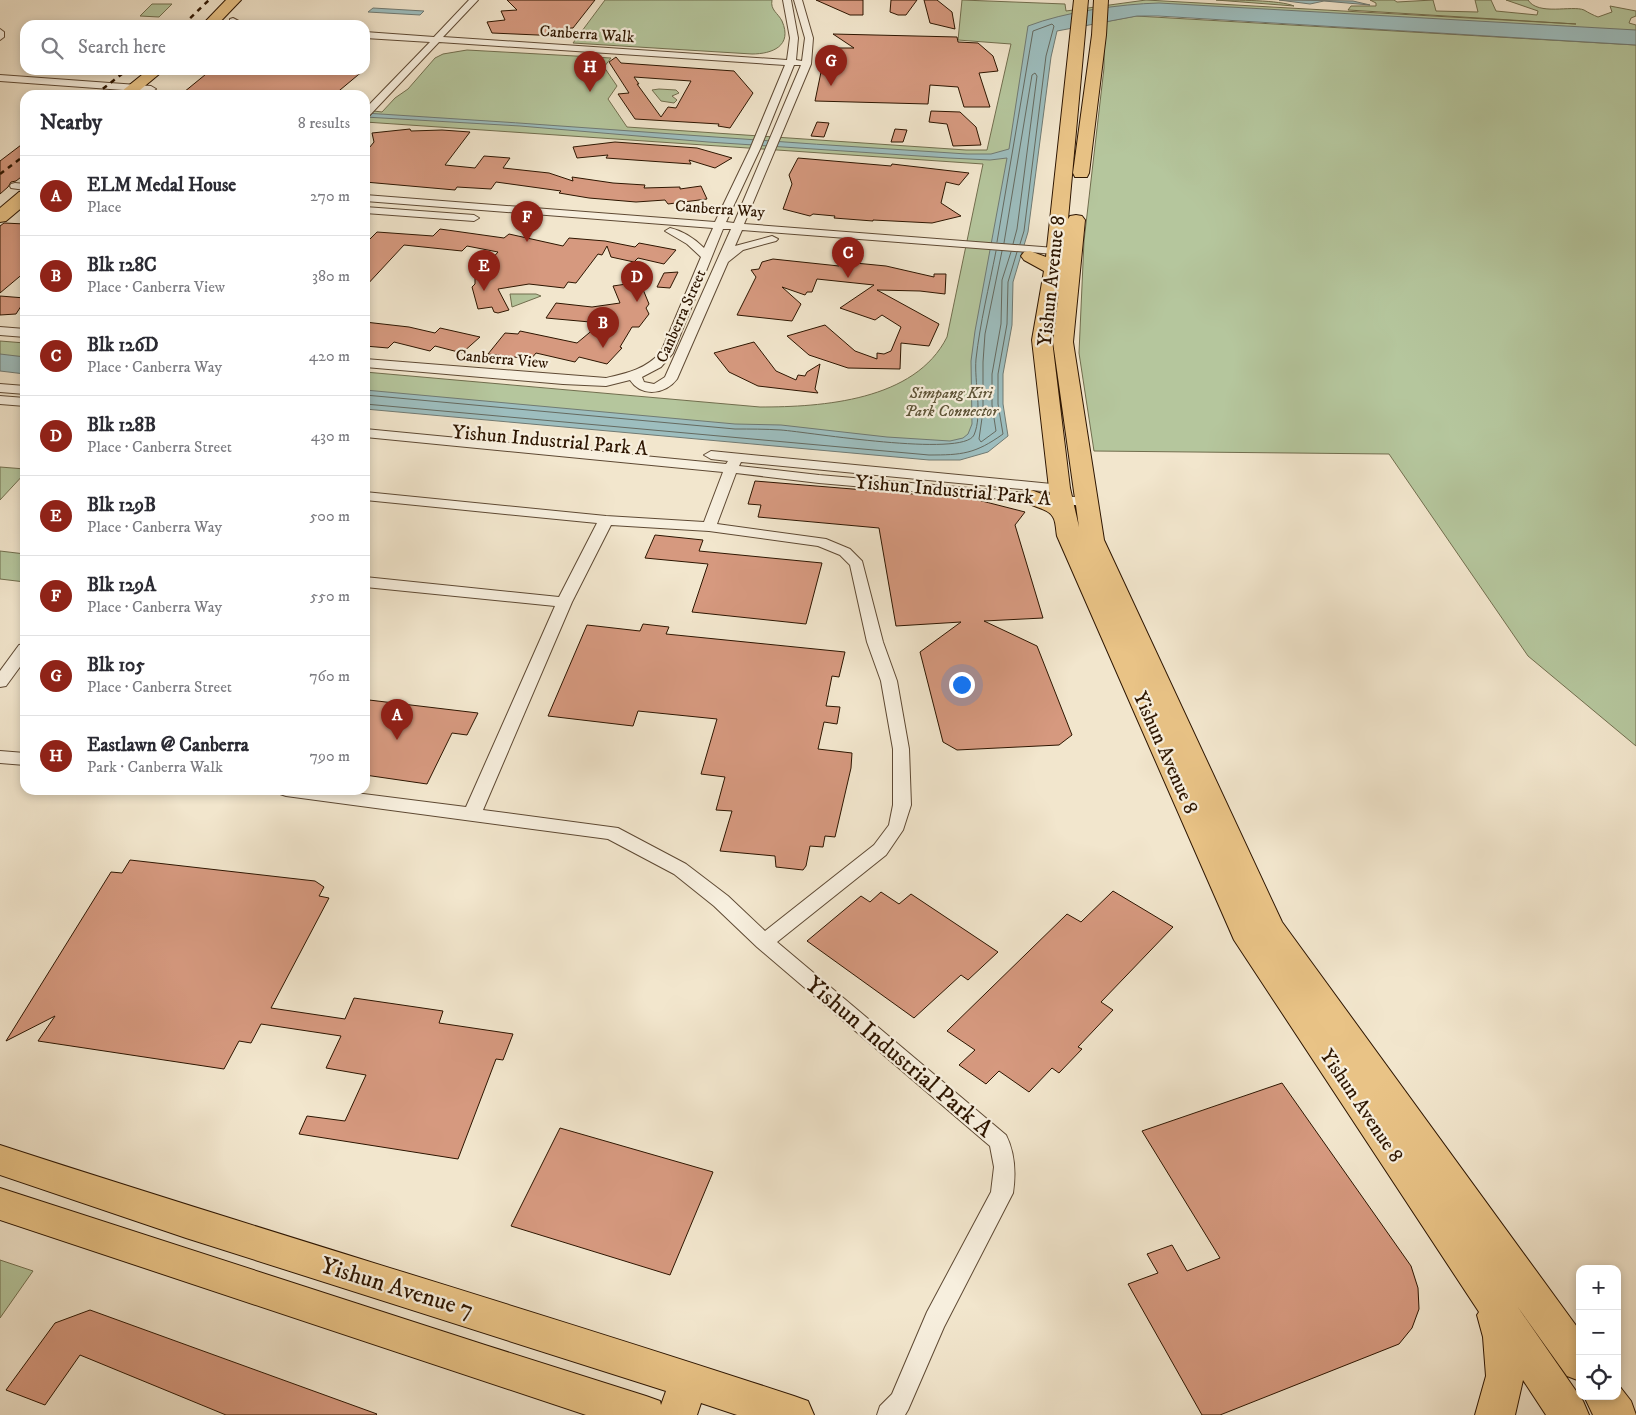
<!DOCTYPE html>
<html lang="en">
<head>
<meta charset="utf-8">
<style>
	body { margin:0; font-family:"IM FELL DW Pica",serif; background:#f2f2f3; color:#2b2b33 }
	.controls { position:absolute; right:15px; bottom:15px; display:grid; overflow:hidden; border-radius:10px; box-shadow:0 2px 8px #0003 }
	.controls button { width:45px; height:45px; display:grid; place-items:center; padding:0; border:0; border-bottom:1px solid #e1e1e2; background:#fff; color:#2b2b33; font:25px sans-serif }
	.you { position:absolute; left:961px; top:684px; width:18px; height:18px; margin:-12px; border:4px solid #fff; border-radius:50%; background:#1a73e8; box-shadow:0 0 0 8px #1a73e833 }
	.badge { display:grid; place-items:center; width:32px; height:32px; border-radius:50%; background:#8f2418; color:#fff; font-size:16px; font-weight:700 }
	.pin { position:absolute; translate:-50% -41px; filter:drop-shadow(0 1px 2px #0008) }
	.pin::after { content:''; position:absolute; top:26px; width:18px; height:15px; background:inherit; clip-path:polygon(0 0,100% 0,50% 100%) }
	.list { margin:0; padding:0; list-style:none }
	h2 { display:flex; justify-content:space-between; align-items:center; height:65px; margin:0; padding:0 20px; font-size:21px }
	h2 small { font-size:16px; font-weight:400; color:#7c7c81 }
	.list li { display:grid; grid-template-columns:32px 1fr auto; gap:15px; align-items:center; box-sizing:border-box; height:80px; padding:0 20px; border-top:1px solid #e1e1e2 }
	.list b { display:block; font-size:19px; white-space:nowrap }
	.list p { margin:0; font-size:16px; white-space:nowrap; color:#7c7c81 }
	.list em { font-size:16px; font-style:normal; color:#7c7c81 }
	.icon { flex:none; width:28px; height:28px; fill:none; stroke:currentColor; stroke-width:2; stroke-linecap:round; stroke-linejoin:round }
	.map { position:relative; flex:none; width:1636px; height:1415px; overflow:hidden }
	.search { position:absolute; background:#fff; box-shadow:0 2px 8px #0003; left:20px; top:20px; width:350px; height:55px; display:flex; align-items:center; gap:12px; box-sizing:border-box; padding:0 18px; border-radius:15px; color:#7c7c81; font-size:19px }
	.panel { position:absolute; background:#fff; box-shadow:0 2px 8px #0003; left:20px; top:90px; width:350px; height:705px; border-radius:15px }
	.map>svg:first-child { display:block }
	.green { fill:#b5c69d; stroke:#716e4e }
	.water { fill:#9dbebf; stroke:#707a73 }
	.lines { fill:none; stroke-linecap:round; stroke-linejoin:round }
	.shore { stroke:#656a60; stroke-width:1 }
	.building { fill:#d6997f; stroke:#2d1500; fill-rule:evenodd }
	.minor-casing { stroke:#5e4933; stroke-width:2 }
	.primary-casing { stroke:#2d1500; stroke-width:2 }
	.minor { fill:#f7efde; fill-rule:evenodd }
	.primary { fill:#e9c386; fill-rule:evenodd }
	.rail { stroke:#2d1500; stroke-width:2.5; stroke-dasharray:5 5; stroke-linecap:butt }
	.labels { text-anchor:middle; dominant-baseline:central; stroke-width:4.5; stroke-linejoin:round; paint-order:stroke }
	.far-street-label { font-size:16px; fill:#2d1500; stroke:#f7efde }
	.far-park-label { font-size:16px; font-style:italic; fill:#5d5337; stroke:#f7efde }
	.street-label { font-size:20px; fill:#2d1500; stroke:#f7efde }
	.near-street-label { font-size:24px; fill:#2d1500; stroke:#f7efde }
</style>
</head>
<body>
<div class="map">
<svg width="1636" height="1415" viewBox="0 0 1636 1415">
	<rect width="100%" height="100%" fill="#f2e6cd"/>
	<filter id="stains"><feTurbulence type="fractalNoise" baseFrequency=".004" numOctaves="4"/><feColorMatrix values="0 0 0 0 .2 0 0 0 0 .09 0 0 0 0 .02 0 0 0 .5 -.17"/></filter>
	<radialGradient id="worn" r=".72"><stop offset=".6" stop-color="#630" stop-opacity="0"/><stop offset="1" stop-color="#630" stop-opacity=".3"/></radialGradient>
	<g class="green">
		<path d="M605 0H772C770 10 778 13 782 21 793 46 772 54 752 54L573 43Z"/>
		<path d="M962 0 1065 4 1066 11 1146 0 1576 24 1348 10 1351 6H1376V3L1370 0H1394L1397 2 1433 0 1436 11 1478 12 1475 0H1491L1496 11 1537 15 1538 11 1506 0H1528C1538 16 1572 5 1584 10 1589 13 1593 15 1598 17L1612 12 1610 6 1636 11V16L1631 18 1629 23 1636 25V36L1145 7 1040 33 994 431 955 451 365 398V372L760 407C822 407 915 401 947 337L983 164 365 122V110L382 112 395 98 408 89 435 58 443 54 467 50 611 58 604 67 617 86 608 99 627 127 966 150H987L1011 44 958 40Z"/>
		<path d="M1216 0C1235 0 1280 0 1294 6Z"/>
		<path d="M152 4H172L159 17 140 16Z"/>
		<path d="M1136 16 1636 45V746L1528 656 1389 454 1094 451 1079 353 1084 241 1104 68V22Z"/>
		<path d="M659 89 676 90 679 93 672 96 677 100 674 103 661 101 652 90Z"/>
		<path d="M510 294H536L541 296 512 307Z"/>
		<path d="M0 341 25 343V367L0 365Z"/>
		<path d="M0 467 25 469V473L0 500Z"/>
		<path d="M0 551 25 554V582L0 579Z"/>
		<path d="M0 1260 33 1271 0 1318Z"/>
	</g>
	<g class="water">
		<path d="M1279 0 1353 1 1370 5 1324 1 1310 4Z"/>
		<path d="M1159 3 1636 30V45L1158 16H1137L1057 31 1051 57 1028 232 1013 282 1012 325 1003 374V404L1008 436 988 452 960 460H929L365 409V390L735 424 781 425 887 437 950 441 963 438 968 434 972 424 971 361 975 331 1007 158 990 160 949 158 708 142 520 126 365 117V113C566 125 766 142 967 154H991L1009 149 1028 26C1064 12 1120 4 1159 3Z"/>
		<path d="M373 8 424 11 420 15 368 12Z"/>
		<path d="M0 354 25 357V374L0 371Z"/>
	</g>
	<g class="lines">
		<g class="shore">
			<path d="M997 242 1033 31 1052 24 1054 26 1046 56 1024 231 1020 244"/>
			<path d="M1004 243 1032 75 1035 73 1037 76 1017 229 1013 244"/>
			<path d="M1002 251 985 334 983 362V411L979 439 981 442 996 431 992 405V374L1001 324 1002 280 1011 252"/>
			<path d="M365 395 735 429C750 429 765 429 781 430 808 432 963 458 974 435 983 414 974 382 976 359 980 323 989 287 996 251"/>
			<path d="M365 404 929 455C962 455 975 454 1003 434L998 404V374L1007 324 1008 282 1017 252"/>
		</g>
	</g>
	<g class="building">
		<path d="M507 0H595L573 28H566L560 36 492 33 487 22 505 20 501 11 517 10Z"/>
		<path d="M816 0H863V15H850Z"/>
		<path d="M891 0H917L906 15H898L890 12Z"/>
		<path d="M924 0H937L952 12 955 29 930 23Z"/>
		<path d="M833 34 957 37 958 42 978 43 993 56 998 71 979 73 990 107H964L958 87 930 85 928 104 815 101 826 48H854Z"/>
		<path d="M616 57 621 63 734 71 753 93 730 128 718 126 719 124 635 119 618 94 629 93 609 62ZM634 77 691 81 676 108 668 107 661 117 637 84H639Z"/>
		<path d="M211 70H364L334 95H254L218 91 212 95 184 92Z"/>
		<path d="M931 111 960 112 976 127 981 145 953 146 947 124 929 122Z"/>
		<path d="M817 122 829 123 824 137 811 136Z"/>
		<path d="M410 129 411 131 442 130 470 132 445 165 475 168 484 156 510 158 503 168 549 173 573 181 572 177 613 183 645 185 644 188 680 187V189L701 186 707 199 668 204 665 200 636 202 589 198 559 193 561 191 496 182 491 189 457 187 455 190 365 182V153L374 142 372 133Z"/>
		<path d="M895 129 907 130 903 142H891Z"/>
		<path d="M25 142V174L16 181 11 182 8 187 0 194V161Z"/>
		<path d="M615 142 697 148 732 158 715 168 689 160 691 164 606 158 608 155 577 158 573 147Z"/>
		<path d="M798 158 891 166 892 164 969 173 959 185 946 182 941 203 961 216 932 223 873 220V221L834 218 835 216 813 214 810 216 783 209 792 184 789 175Z"/>
		<path d="M4 223 25 224V272L0 293V226Z"/>
		<path d="M440 229 504 238 509 234 563 246 569 238 605 241 635 247 639 243 676 250 664 264 638 258 634 262 611 257 607 246 602 255 598 254 576 283 568 282 564 288 529 284 498 289 509 310 498 313 494 312 492 307 478 309 472 287 475 284V278L498 252 467 246 462 251 404 245 365 287V244L377 232 433 236Z"/>
		<path d="M773 259 839 266 840 263 845 262 886 266 934 277V274H946L945 294 920 291 877 290 939 324 929 346 901 343 900 369 848 368 809 355 787 336 825 325 855 351 877 359V353L884 354 891 351 901 327 882 315 875 320 840 308 874 285 817 279 812 292H807L805 295 782 287 801 304 792 321 737 315 756 277 751 270 759 269 762 262Z"/>
		<path d="M678 272 670 288 657 287 664 273Z"/>
		<path d="M640 282 649 304 646 308 649 314 639 327H632L620 347 622 348 607 364 579 357 575 362 536 353 531 359 488 354 505 333 518 334 520 331 577 343 601 323 546 318 556 303 592 307 620 303 613 286Z"/>
		<path d="M0 296 25 298V300L16 314 0 315Z"/>
		<path d="M365 322 409 327 435 333 440 328 480 337 462 353 435 346 430 351 394 342 388 348 365 346Z"/>
		<path d="M754 342 776 371 796 380 798 375 805 376 807 372 820 364 815 389 818 393 758 386 729 372 714 353Z"/>
		<path d="M755 481 974 499 1025 512 1015 525 1043 618 984 621 1037 646 1072 735 1059 745 957 750 943 742 920 652 961 622 896 626 879 528 758 517 761 505 748 504Z"/>
		<path d="M655 535 703 540 699 551 822 563 806 624 692 612 708 564 645 558Z"/>
		<path d="M643 624 669 627 666 634 845 652 839 677 832 676 826 706 840 707 837 724 824 722 818 749 852 753 851 768 835 837 825 836 823 847 810 846 806 866 803 870 776 867 775 856 720 851 732 811 716 810 725 777 701 774 717 719 638 711 633 726 548 716 587 625 640 631Z"/>
		<path d="M369 700 478 713 467 735 452 733 427 784 365 775V707Z"/>
		<path d="M130 860 315 881 324 887 319 896 329 898 271 1008 345 1019 354 998 443 1011 439 1023 513 1034 503 1060 496 1059 458 1159 299 1134 307 1116 345 1121 366 1075 326 1068 341 1036 261 1024 251 1043 239 1041 224 1069 38 1041 55 1016 6 1041 111 872 122 873Z"/>
		<path d="M1113 891 1173 927 1101 1002 1113 1010 1078 1047 1082 1049 1059 1073 1052 1068 1029 1092 999 1071 986 1084 959 1065 975 1050 947 1031 1067 914 1081 922Z"/>
		<path d="M881 892 899 904 911 894 998 952 968 980 961 975 914 1018 807 941 861 896 870 902Z"/>
		<path d="M1282 1083 1411 1266 1418 1288 1419 1309 1412 1328 1399 1344 1220 1415H1202L1128 1284 1158 1273 1147 1254 1172 1245 1187 1271 1220 1258 1142 1131Z"/>
		<path d="M560 1128 713 1172 670 1275 511 1226Z"/>
		<path d="M90 1310 377 1414 376 1415H226L80 1355 45 1405 6 1390 55 1323Z"/>
	</g>
	<g class="lines">
		<g class="minor-casing">
			<g id="minor">
				<path d="M469 0H478L443 37 787 60 790 38 783 0H791L798 38 796 60 802 61 805 38 794 0H802L813 38 811 64 744 224 1068 249 1074 252 1068 255 742 230 735 246 772 236 778 239 776 241 743 250 728 262 677 379C665 395 641 397 630 380L606 386 563 384 365 367V359L606 378C628 373 646 369 661 352L701 257 687 244 665 231 670 228C683 231 695 239 704 248L713 228 365 201V195L715 222 750 149 785 65 439 42 368 117 365 118V109L430 42 365 38V32L434 37ZM794 65H801L734 223 726 222 760 149ZM723 229H731L665 377 654 384 644 382 642 377 661 367 673 353Z"/>
				<path d="M233 18 246 25H235L230 23V19Z"/>
				<path d="M0 29 4 32V37L0 40Z"/>
				<path d="M0 75 151 86 156 89 151 92 0 81Z"/>
				<path d="M15 183 25 184V190L11 188 10 186 11 184Z"/>
				<path d="M365 207 474 215 479 218 474 221 365 213Z"/>
				<path d="M0 327 25 329V337L0 335Z"/>
				<path d="M0 384 25 386V394L0 392Z"/>
				<path d="M0 396 25 398V406L0 404Z"/>
				<path d="M365 429 726 464 728 461 711 459 704 455 711 451 1062 485 1067 486 1069 489 1067 492 1062 493 741 462 739 466 819 475 1086 498 1093 502 1086 506 819 483 736 473 717 524 826 539 850 549 862 561 883 642 897 681 909 749 911 805 903 830 886 855 777 942 1006 1135C1015 1153 1016 1173 1013 1193L944 1327 908 1410 905 1415H877L880 1406 892 1394 927 1312 991 1192 994 1167 990 1146 757 947 714 906 674 874 608 839 286 796 280 794 277 790H332L466 807 555 606 365 587V577L559 597 597 523 365 500V492L606 516 704 522 723 472 365 437ZM611 525 709 531 818 546 840 555 850 565 867 642 881 681 893 749V805L889 825 874 845 765 931 728 896 686 864 618 828 483 810 572 602Z"/>
				<path d="M25 644V660L6 686 0 687V671L19 645Z"/>
				<path d="M0 751 25 753V765L0 763Z"/>
			</g>
		</g>
		<g class="primary-casing">
			<g id="primary">
				<path d="M226 0H241L217 25H202Z"/>
				<path d="M1074 0H1088L1068 219 1070 216 1076 215 1082 216 1085 220 1073 342 1104 540 1282 922 1580 1331V1381L1567 1376 1517 1306 1583 1401 1589 1415H1546L1523 1380 1515 1415H1475L1486 1376 1483 1337 1477 1315 1479 1312 1234 940 1057 536C1056 531 1056 524 1054 519 1049 506 1027 508 1020 497L1023 492 1031 490 1050 497 1032 340 1044 271 1024 260 1021 256 1024 252 1030 251 1046 257ZM1059 291 1053 342 1079 527 1070 488 1052 340Z"/>
				<path d="M1094 0H1108L1106 35 1089 173 1087 177H1075L1073 173 1092 35Z"/>
				<path d="M148 70H164L134 95H117Z"/>
				<path d="M25 191V205L6 221 0 222V208L19 192Z"/>
				<path d="M0 1145C264 1231 530 1309 794 1396L808 1401 814 1415H737L701 1403 697 1415H586L0 1220V1188L485 1345 646 1396 660 1401 661 1405 666 1391 186 1238 0 1175Z"/>
				<path d="M1617 1383 1631 1401 1636 1415H1593L1584 1396H1617Z"/>
			</g>
		</g>
		<use href="#minor" class="minor"/>
		<use href="#primary" class="primary"/>
		<g class="rail">
			<path d="M183 25 209 0"/>
			<path d="M95 95 127 70"/>
			<path d="M0 174 25 155"/>
		</g>
	</g>
	<g class="labels">
		<g class="far-street-label">
			<text transform="translate(587 34) rotate(4)">Canberra Walk</text>
			<text transform="translate(720 209) rotate(4)">Canberra Way</text>
			<text transform="translate(681 316) rotate(-66)">Canberra Street</text>
			<text transform="translate(502 359) rotate(5)">Canberra View</text>
		</g>
		<g class="far-park-label">
			<text x="951" y="393">Simpang Kiri<tspan x="951" dy="18">Park Connector</tspan></text>
		</g>
		<g class="street-label">
			<text transform="translate(1052 281) rotate(-84)">Yishun Avenue 8</text>
			<text transform="translate(550 441) rotate(5)">Yishun Industrial Park A</text>
			<text transform="translate(953 491) rotate(5)">Yishun Industrial Park A</text>
			<text transform="translate(1165 753) rotate(66)">Yishun Avenue 8</text>
			<text transform="translate(1361 1106) rotate(56)">Yishun Avenue 8</text>
		</g>
		<g class="near-street-label">
			<text transform="translate(899 1057) rotate(40)">Yishun Industrial Park A</text>
			<text transform="translate(397 1288) rotate(17)">Yishun Avenue 7</text>
		</g>
	</g>
	<rect width="100%" height="100%" filter="url(#stains)"/>
	<rect width="100%" height="100%" fill="url(#worn)"/>
</svg>
<div class="controls">
<button>+</button>
<button>−</button>
<button><svg class="icon" aria-label="locate" viewBox="0 0 24 24"><circle cx="12" cy="12" r="6"/><path d="M12 2v4M12 18v4M2 12h4M18 12h4"/></svg></button>
</div>
<div class="you"></div>
<div class="pin badge" style="left:397px;top:740px">A</div>
<div class="pin badge" style="left:603px;top:348px">B</div>
<div class="pin badge" style="left:848px;top:278px">C</div>
<div class="pin badge" style="left:637px;top:302px">D</div>
<div class="pin badge" style="left:484px;top:291px">E</div>
<div class="pin badge" style="left:527px;top:242px">F</div>
<div class="pin badge" style="left:831px;top:86px">G</div>
<div class="pin badge" style="left:590px;top:92px">H</div>
<div class="search"><svg class="icon" aria-label="search" viewBox="0 0 24 24"><circle cx="10" cy="10" r="6"/><path d="M15 15l6 6"/></svg>Search here</div>
<section class="panel">
<h2>Nearby<small>8 results</small></h2>
<ul class="list">
<li><span class="badge">A</span><div><b>ELM Medal House</b><p>Place</p></div><em>270 m</em></li>
<li><span class="badge">B</span><div><b>Blk 128C</b><p>Place · Canberra View</p></div><em>380 m</em></li>
<li><span class="badge">C</span><div><b>Blk 126D</b><p>Place · Canberra Way</p></div><em>420 m</em></li>
<li><span class="badge">D</span><div><b>Blk 128B</b><p>Place · Canberra Street</p></div><em>430 m</em></li>
<li><span class="badge">E</span><div><b>Blk 129B</b><p>Place · Canberra Way</p></div><em>500 m</em></li>
<li><span class="badge">F</span><div><b>Blk 129A</b><p>Place · Canberra Way</p></div><em>550 m</em></li>
<li><span class="badge">G</span><div><b>Blk 105</b><p>Place · Canberra Street</p></div><em>760 m</em></li>
<li><span class="badge">H</span><div><b>Eastlawn @ Canberra</b><p>Park · Canberra Walk</p></div><em>790 m</em></li>
</ul>
</section>
</div>
</body>
</html>
